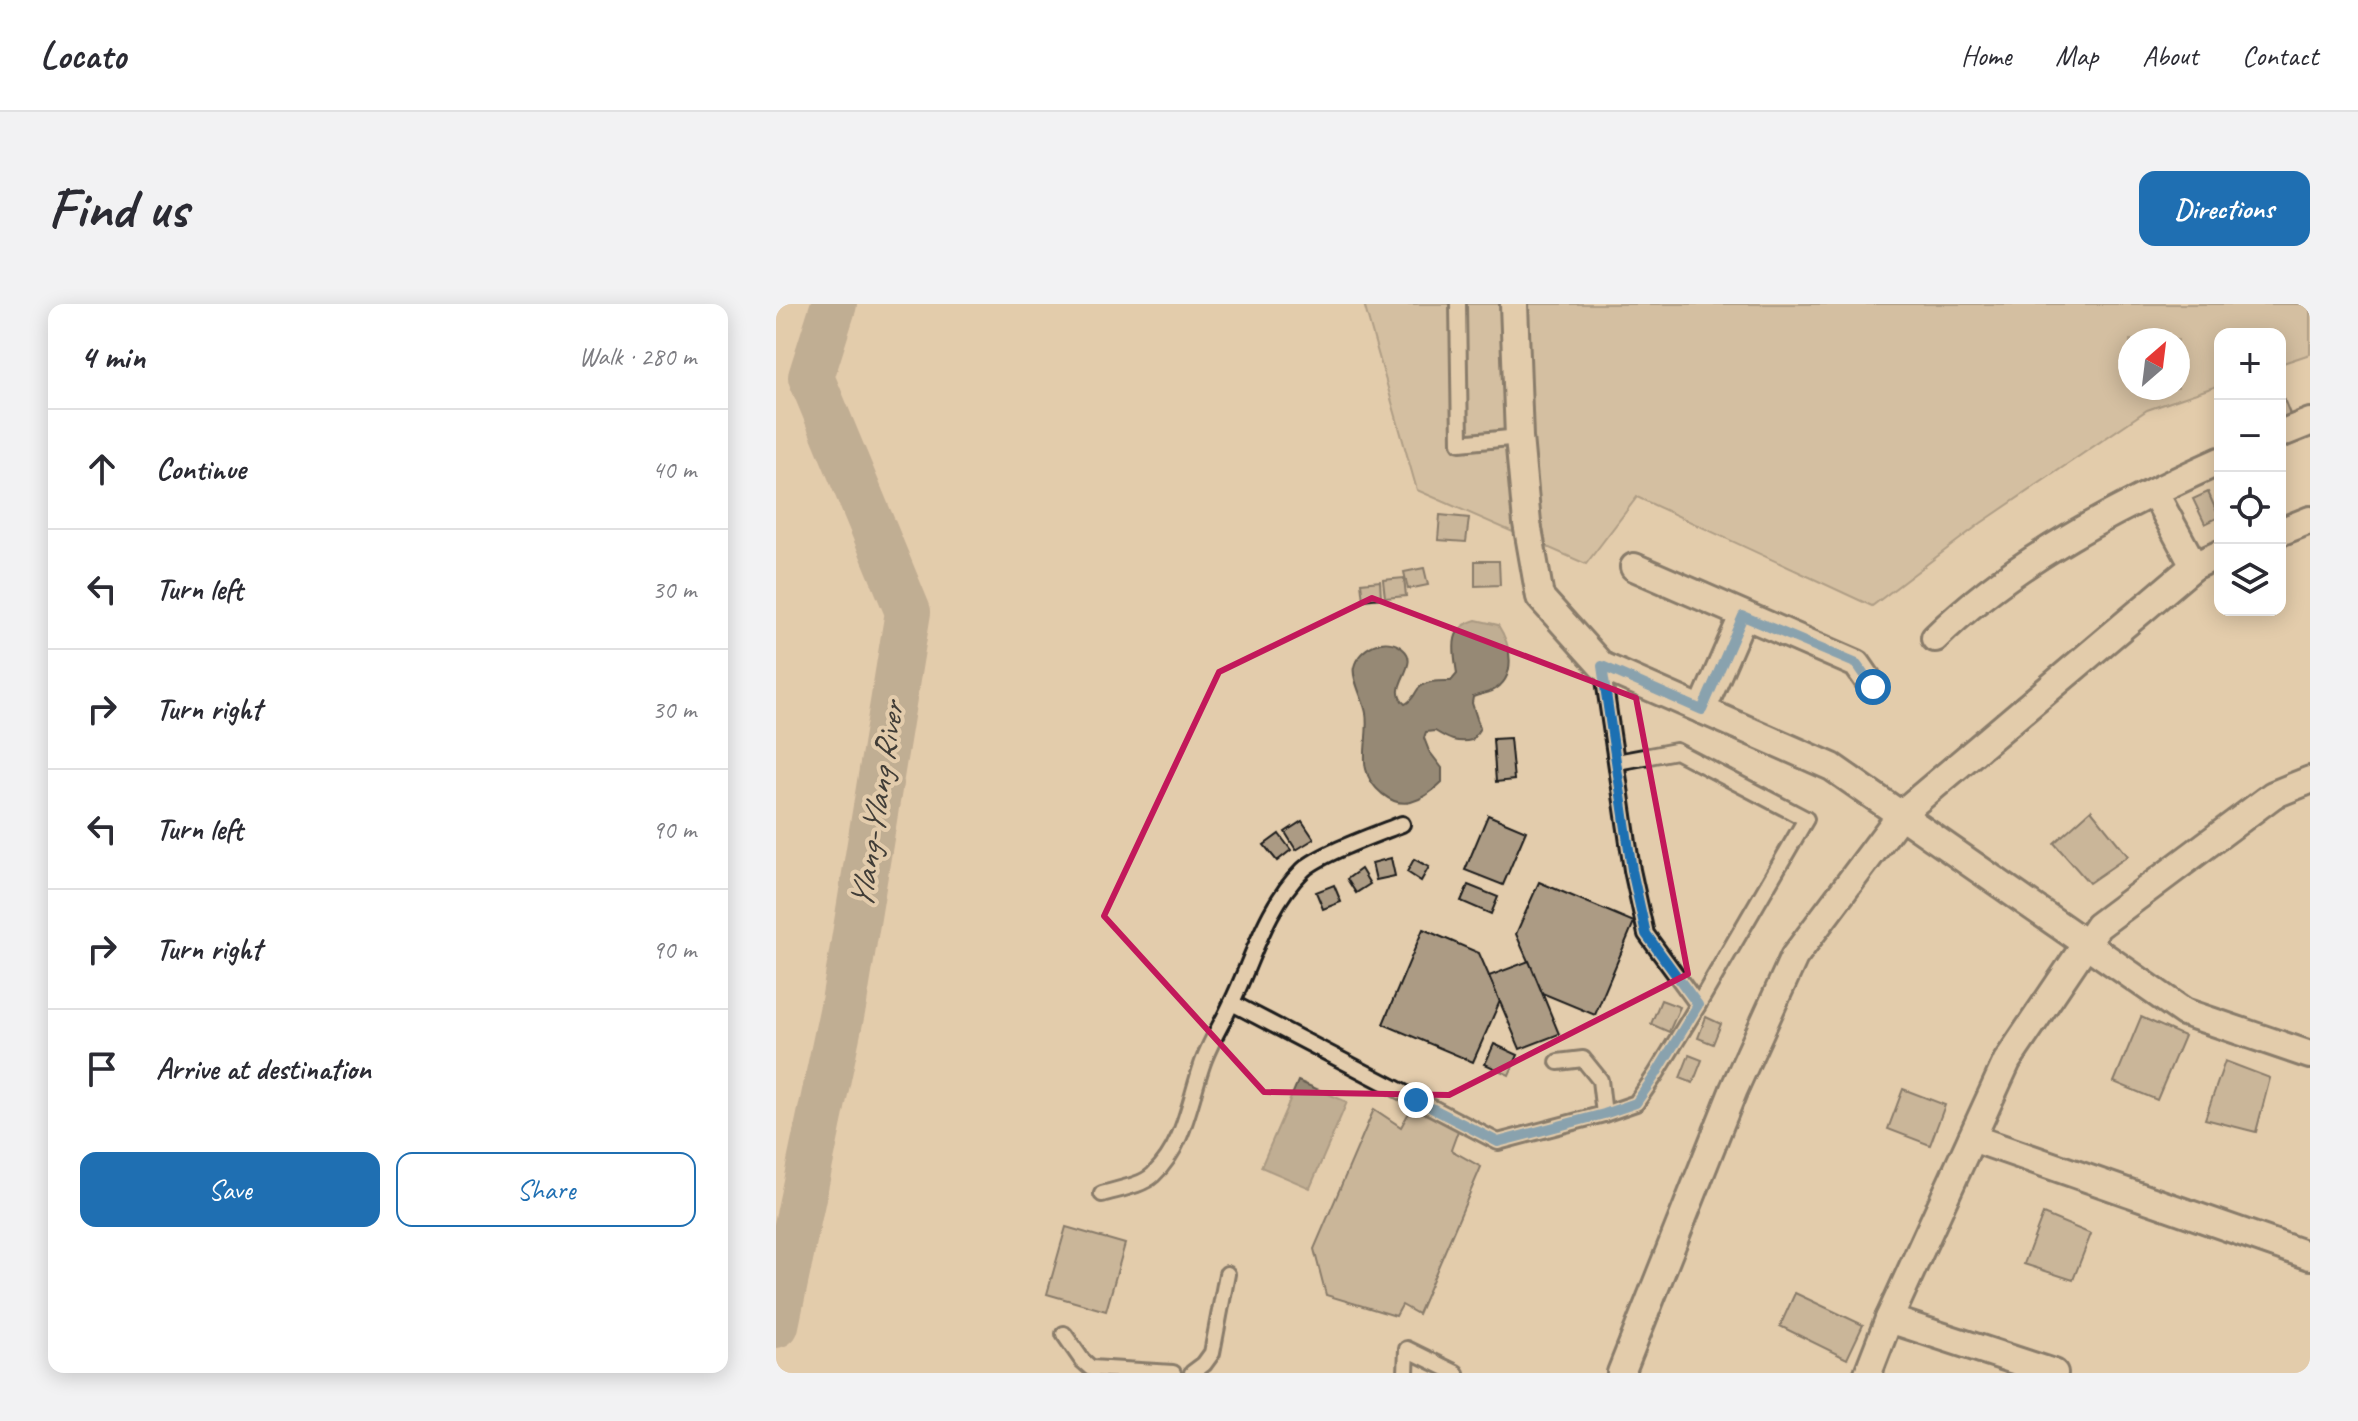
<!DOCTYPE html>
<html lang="en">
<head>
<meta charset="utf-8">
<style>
	body { margin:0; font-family:Caveat,sans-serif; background:#f2f2f3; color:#2b2b33 }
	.controls { position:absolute; right:24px; top:24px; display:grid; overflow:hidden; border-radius:16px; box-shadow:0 4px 20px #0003 }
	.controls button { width:72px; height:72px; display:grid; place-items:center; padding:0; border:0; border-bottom:2px solid #e1e1e2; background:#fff; color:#2b2b33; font:40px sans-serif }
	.compass { position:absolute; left:1342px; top:24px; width:72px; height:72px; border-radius:50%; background:#fff; box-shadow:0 4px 20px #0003; rotate:28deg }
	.stop { position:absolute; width:24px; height:24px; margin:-18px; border:6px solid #1f6fb2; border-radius:50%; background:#fff }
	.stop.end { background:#1f6fb2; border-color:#fff; box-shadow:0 2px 8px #0008 }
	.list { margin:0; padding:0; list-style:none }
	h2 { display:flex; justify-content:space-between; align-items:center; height:104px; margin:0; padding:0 32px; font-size:34px }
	h2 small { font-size:26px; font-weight:400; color:#7c7c81 }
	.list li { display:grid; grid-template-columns:52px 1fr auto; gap:24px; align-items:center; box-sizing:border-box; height:120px; padding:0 32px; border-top:2px solid #e1e1e2 }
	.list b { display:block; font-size:30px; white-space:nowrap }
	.list em { font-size:26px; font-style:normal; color:#7c7c81 }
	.actions { display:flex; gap:16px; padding:24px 32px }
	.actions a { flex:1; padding:18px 0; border:2px solid #1f6fb2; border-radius:16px; text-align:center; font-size:28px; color:#1f6fb2 }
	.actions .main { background:#1f6fb2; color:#fff }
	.icon { flex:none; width:44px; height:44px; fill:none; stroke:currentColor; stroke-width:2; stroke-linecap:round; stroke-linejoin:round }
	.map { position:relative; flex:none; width:1534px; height:1069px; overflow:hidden; border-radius:16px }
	header { display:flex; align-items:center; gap:48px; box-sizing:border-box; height:112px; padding:0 40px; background:#fff; border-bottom:2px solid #e1e1e2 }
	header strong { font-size:38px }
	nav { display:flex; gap:44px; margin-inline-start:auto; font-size:28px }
	.intro { display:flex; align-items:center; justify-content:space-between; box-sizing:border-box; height:192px; padding:0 48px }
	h1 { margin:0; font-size:56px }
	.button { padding:20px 36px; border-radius:16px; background:#1f6fb2; color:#fff; font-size:28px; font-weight:700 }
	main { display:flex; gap:48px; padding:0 48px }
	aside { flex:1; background:#fff; border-radius:16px; box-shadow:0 4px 20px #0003 }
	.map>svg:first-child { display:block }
	.green { fill:#c2b094; stroke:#6f6658; stroke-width:2; fill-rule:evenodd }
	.water { fill:#968975; stroke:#655d51; stroke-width:2 }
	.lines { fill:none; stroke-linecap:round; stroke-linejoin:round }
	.river { stroke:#968975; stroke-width:46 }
	.building { fill:#ac9b84; stroke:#1c1c1c; stroke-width:2 }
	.lane-casing { stroke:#1c1c1c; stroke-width:20 }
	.street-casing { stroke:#1c1c1c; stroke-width:32 }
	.lane { stroke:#e3ccac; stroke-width:14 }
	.street { stroke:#e3ccac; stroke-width:26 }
	.route { stroke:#1f6fb2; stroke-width:10 }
	.marked { fill:none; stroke:#c2185b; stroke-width:6; stroke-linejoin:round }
	.labels { text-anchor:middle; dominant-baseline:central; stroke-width:8; stroke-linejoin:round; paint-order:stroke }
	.water-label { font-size:34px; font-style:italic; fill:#413d37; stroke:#e3ccac }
</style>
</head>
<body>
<header>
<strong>Locato</strong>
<nav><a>Home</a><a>Map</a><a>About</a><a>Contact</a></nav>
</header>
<div class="intro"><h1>Find us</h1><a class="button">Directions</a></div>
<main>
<aside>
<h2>4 min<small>Walk · 280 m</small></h2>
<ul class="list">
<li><svg class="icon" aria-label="ahead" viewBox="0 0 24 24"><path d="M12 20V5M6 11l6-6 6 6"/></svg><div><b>Continue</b></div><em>40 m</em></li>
<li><svg class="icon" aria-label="left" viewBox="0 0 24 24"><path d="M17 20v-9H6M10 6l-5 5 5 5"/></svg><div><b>Turn left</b></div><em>30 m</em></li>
<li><svg class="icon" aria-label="right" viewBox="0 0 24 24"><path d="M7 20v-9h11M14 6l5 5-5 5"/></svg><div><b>Turn right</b></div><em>30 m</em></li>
<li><svg class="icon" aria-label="left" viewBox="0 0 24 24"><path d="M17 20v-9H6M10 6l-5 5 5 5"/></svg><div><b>Turn left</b></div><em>90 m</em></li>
<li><svg class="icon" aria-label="right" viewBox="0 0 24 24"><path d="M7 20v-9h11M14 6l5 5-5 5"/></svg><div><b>Turn right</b></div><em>90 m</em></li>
<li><svg class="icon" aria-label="arrive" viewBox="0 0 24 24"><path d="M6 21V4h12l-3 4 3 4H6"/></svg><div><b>Arrive at destination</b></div></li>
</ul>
<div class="actions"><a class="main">Save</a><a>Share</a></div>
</aside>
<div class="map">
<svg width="1534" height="1069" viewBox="0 0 1534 1069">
	<rect width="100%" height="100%" fill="#e3ccac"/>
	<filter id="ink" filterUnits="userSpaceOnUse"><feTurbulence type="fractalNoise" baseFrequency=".0125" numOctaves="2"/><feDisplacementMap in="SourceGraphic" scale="16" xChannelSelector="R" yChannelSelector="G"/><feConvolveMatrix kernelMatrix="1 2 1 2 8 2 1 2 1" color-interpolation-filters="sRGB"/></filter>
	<g filter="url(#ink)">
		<path class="green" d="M588 0H1534V50L1504 60V30H1444V81L1371 106 1205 219 1096 302 861 193 810 260 641 186ZM1354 36H1402V84H1354Z"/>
		<g class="water">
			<path d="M700 316 722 321C735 341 742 374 716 387 710 390 704 390 697 393L696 399 704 424 696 436C681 440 672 435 659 427L650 428 648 434 653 447 666 464V478C658 486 647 495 635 498 615 503 594 483 590 465 586 450 593 427 590 409 588 397 575 373 578 363 583 343 610 330 627 345 646 361 609 383 629 400 637 396 637 392 642 385 650 376 664 377 675 377L681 370C678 347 671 324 700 316Z"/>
			<path d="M522 777 571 798 534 884 485 863Z"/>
		</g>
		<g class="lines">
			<path class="river" d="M0 1021 68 698 132 308 35 73 58 0"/>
		</g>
		<g class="building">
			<path d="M1504 85 1514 110 1504 114Z"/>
			<path d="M1432 188 1443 213 1429 220 1417 195Z"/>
			<path d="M664 211 693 214 690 238 662 236Z"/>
			<path d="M699 257H723L724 281 699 282Z"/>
			<path d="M648 264 652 281 632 285 628 268Z"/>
			<path d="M628 274 630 292 609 294 607 276Z"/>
			<path d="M604 277 605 294 587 296 585 279Z"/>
			<path d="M734 434 738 476 720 478 717 435Z"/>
			<path d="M1315 506 1352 552 1313 579 1278 539Z"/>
			<path d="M712 511 750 527 727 581 689 566Z"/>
			<path d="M526 517 538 535 520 546 509 528Z"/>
			<path d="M503 530 515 546 501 557 488 541Z"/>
			<path d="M615 554 619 572 600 576 596 559Z"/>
			<path d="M638 555 653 563 645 577 631 568Z"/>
			<path d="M585 565 594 580 580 589 571 575Z"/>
			<path d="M763 578 858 618 819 711 766 689 740 630Z"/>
			<path d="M558 581 565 598 547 605 540 588Z"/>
			<path d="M692 581 722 593 715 610 685 597Z"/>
			<path d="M647 625 703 649 724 697 697 758 607 720Z"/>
			<path d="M753 657 783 730 744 745 713 672Z"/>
			<path d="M885 696 904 703 893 728 875 720Z"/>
			<path d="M930 713 945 720 937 740 922 734Z"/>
			<path d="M1365 713 1408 732 1381 796 1338 778Z"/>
			<path d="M718 740 742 751 733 771 709 760Z"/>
			<path d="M913 751 926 756 917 779 904 774Z"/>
			<path d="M1449 757 1494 774 1480 828 1429 815Z"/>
			<path d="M1127 785 1169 801 1154 841 1112 825Z"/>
			<path d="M640 796 683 824 675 846 705 863 642 1010 626 1001 620 1012 550 991 538 945 598 805 625 823Z"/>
			<path d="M1267 910 1315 930 1297 976 1248 960Z"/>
			<path d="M290 923 349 940 330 1007 271 990Z"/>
			<path d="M1019 989 1087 1021 1071 1055 1004 1022Z"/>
		</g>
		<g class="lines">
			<g class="lane-casing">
				<g id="lane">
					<path d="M682 0 684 139 743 133"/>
					<path d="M841 458 900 447 1030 515 922 701"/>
					<path d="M456 699 722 838 828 810 860 799 880 770 922 701 870 630 856 566 826 362"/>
					<path d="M782 758 807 755 824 776 828 810"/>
					<path d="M326 890C342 885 365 882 377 871 408 842 413 799 426 761 433 740 446 720 455 700 477 655 490 602 527 566 544 550 601 530 626 520"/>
					<path d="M288 1030 306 1056 315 1064 397 1069"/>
					<path d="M416 1069 428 1060 436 1049 451 970"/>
					<path d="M630 1069 631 1045 680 1069"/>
				</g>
			</g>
			<g class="street-casing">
				<g id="street">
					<path d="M738 0 743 133 751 219 764 293 826 362 1056 463 1408 708 1534 751"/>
					<path d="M1504 130 1534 118"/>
					<path d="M1378 188 1418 262"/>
					<path d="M1504 228 1534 216"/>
					<path d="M858 263 1081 360 1097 383"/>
					<path d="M1159 334C1238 256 1344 202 1444 157"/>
					<path d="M926 406 967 312"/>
					<path d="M1196 834 1534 952"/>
					<path d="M1113 1015 1278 1069"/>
					<path d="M845 1069 958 785 1018 653 1125 510 1418 262 1444 250"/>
					<path d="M1092 1069 1113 1015 1231 757 1322 622 1497 491 1534 476"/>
				</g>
			</g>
			<use href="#lane" class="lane"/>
			<use href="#street" class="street"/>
		</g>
	</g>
	<g class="lines" filter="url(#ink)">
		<path class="route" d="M640 796 722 838 828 810 860 799 880 770 922 701 870 630 856 566 826 362 926 406 967 312 1081 360 1097 383"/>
	</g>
	<path d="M0 0H1534V1069H0ZM596 294 860 394 912 670 673 791 488 788 328 612 443 368Z" fill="#e3ccac" fill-opacity=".55" fill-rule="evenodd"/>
	<path class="marked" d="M596 294 860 394 912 670 673 791 488 788 328 612 443 368Z"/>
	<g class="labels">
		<g class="water-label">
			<text transform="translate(100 502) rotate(-81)">Ylang-Ylang River</text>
		</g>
	</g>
</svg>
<div class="controls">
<button>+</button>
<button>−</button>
<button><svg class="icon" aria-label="locate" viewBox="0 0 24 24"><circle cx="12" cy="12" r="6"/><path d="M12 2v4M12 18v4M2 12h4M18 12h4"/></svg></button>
<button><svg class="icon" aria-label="layers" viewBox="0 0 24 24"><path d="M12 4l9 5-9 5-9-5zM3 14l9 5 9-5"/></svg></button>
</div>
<svg class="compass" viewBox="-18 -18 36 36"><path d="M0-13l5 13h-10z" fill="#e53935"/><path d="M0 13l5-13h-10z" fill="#7c7c81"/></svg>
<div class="stop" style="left:1097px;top:383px"></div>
<div class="stop end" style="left:640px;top:796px"></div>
</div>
</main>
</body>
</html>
